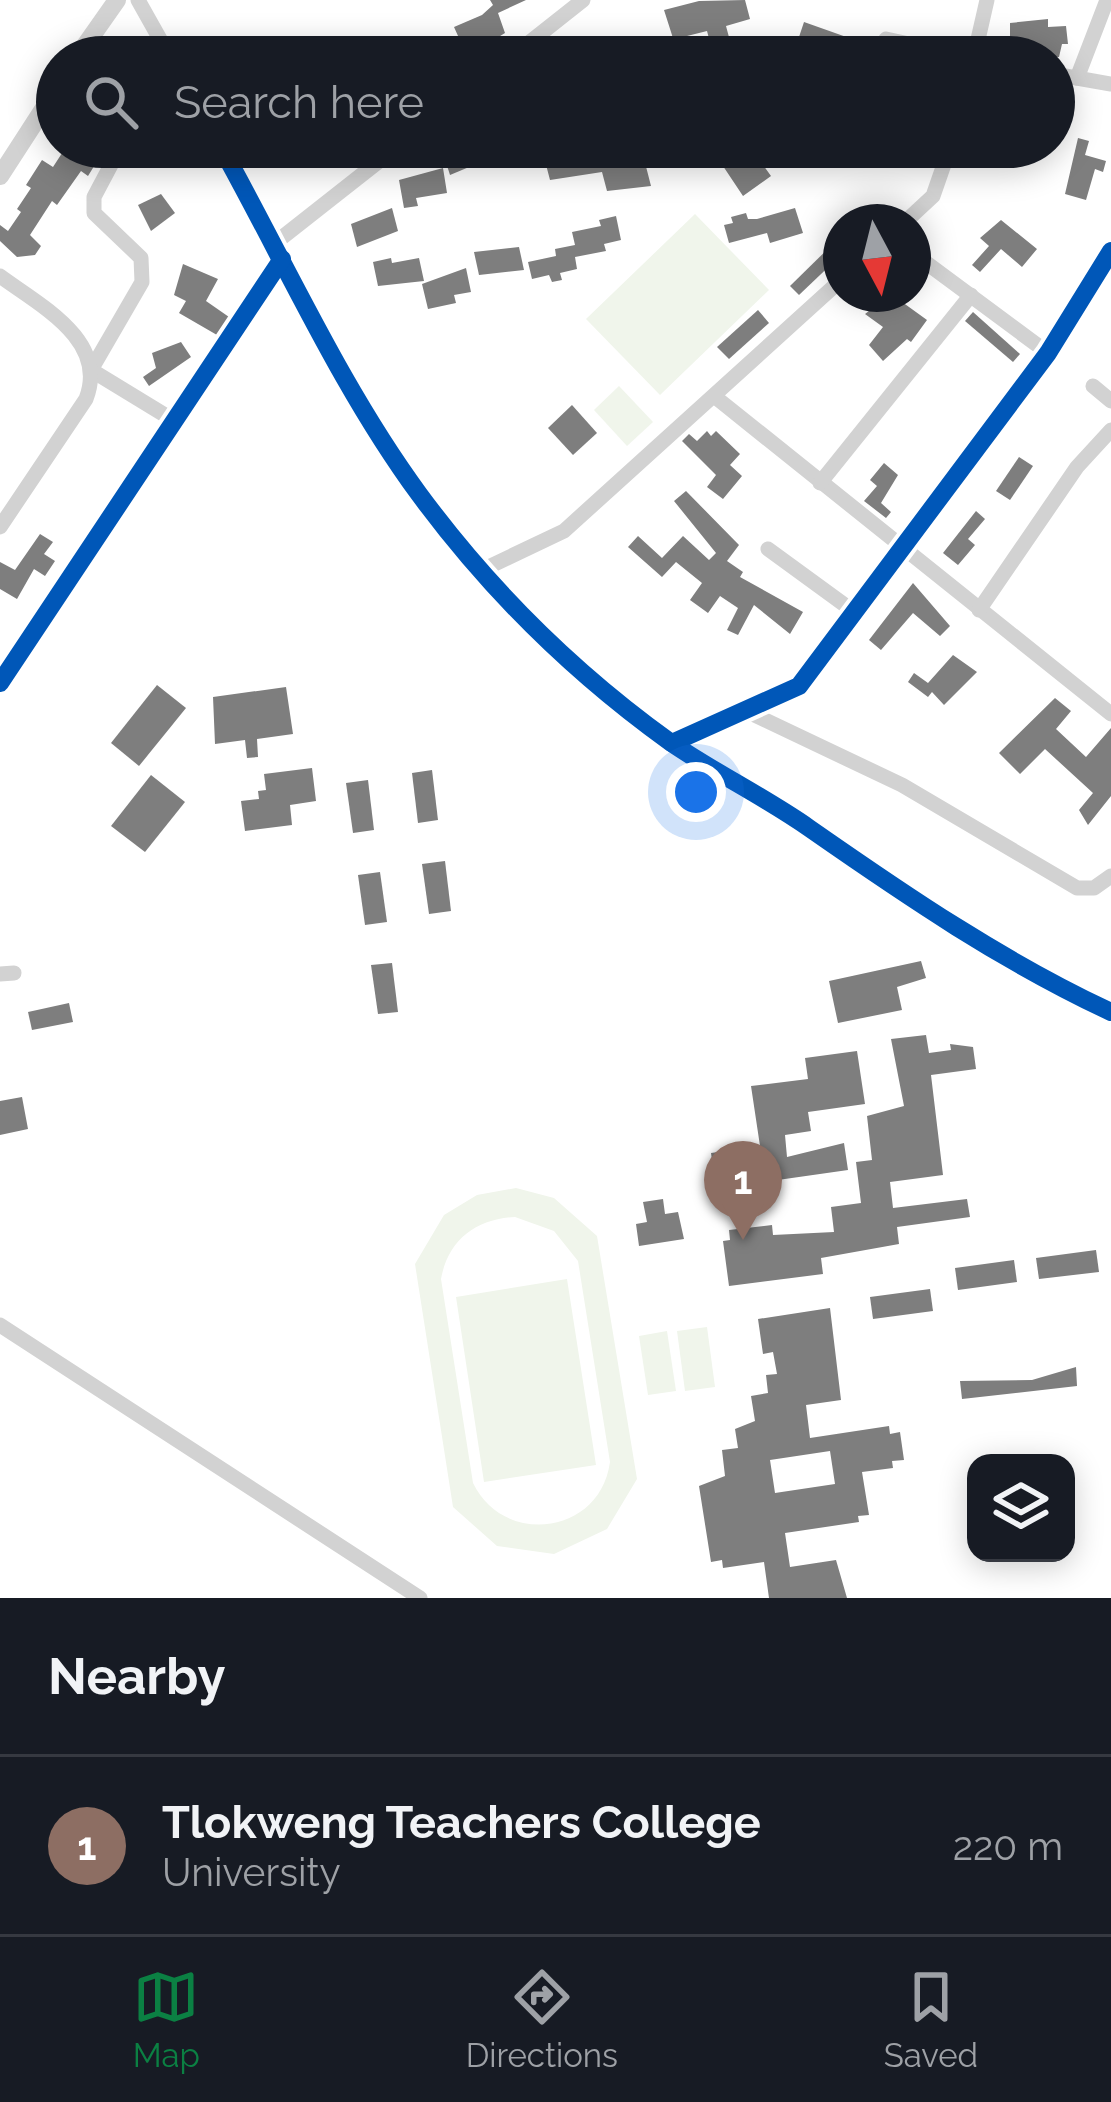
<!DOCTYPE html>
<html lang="en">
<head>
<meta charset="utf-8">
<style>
	body { margin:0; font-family:Raleway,sans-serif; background:#242831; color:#f1f3f6 }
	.controls { position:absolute; right:36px; bottom:36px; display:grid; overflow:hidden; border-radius:24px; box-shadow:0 6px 30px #0003 }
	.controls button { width:108px; height:108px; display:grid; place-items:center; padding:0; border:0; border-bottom:3px solid #363941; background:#171b24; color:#f1f3f6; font:60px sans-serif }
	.compass { position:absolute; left:823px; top:204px; width:108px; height:108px; border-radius:50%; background:#171b24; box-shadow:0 6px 30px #0003; rotate:173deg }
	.you { position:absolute; left:696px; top:792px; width:42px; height:42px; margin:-30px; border:9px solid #fff; border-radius:50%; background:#1a73e8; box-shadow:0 0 0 18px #1a73e833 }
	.badge { display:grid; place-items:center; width:78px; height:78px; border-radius:50%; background:#0b8043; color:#fff; font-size:39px; font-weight:700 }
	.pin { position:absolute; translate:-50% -99px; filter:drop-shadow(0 3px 6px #0008) }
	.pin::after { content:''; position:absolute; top:63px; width:42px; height:36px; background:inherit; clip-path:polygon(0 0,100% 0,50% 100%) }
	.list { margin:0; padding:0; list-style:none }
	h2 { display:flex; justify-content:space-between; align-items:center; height:156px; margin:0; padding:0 48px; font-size:51px }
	h2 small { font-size:39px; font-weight:400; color:#9ea1a6 }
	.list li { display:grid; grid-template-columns:78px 1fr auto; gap:36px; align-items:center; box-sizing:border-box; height:180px; padding:0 48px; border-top:3px solid #363941 }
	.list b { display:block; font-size:45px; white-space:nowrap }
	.list p { margin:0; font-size:39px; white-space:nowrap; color:#9ea1a6 }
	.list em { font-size:39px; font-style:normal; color:#9ea1a6 }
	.icon { flex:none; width:66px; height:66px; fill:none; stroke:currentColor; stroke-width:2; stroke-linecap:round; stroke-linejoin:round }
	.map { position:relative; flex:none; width:1111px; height:1598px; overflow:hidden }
	.search { position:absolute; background:#171b24; box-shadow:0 6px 30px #0003; left:36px; right:36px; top:36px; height:132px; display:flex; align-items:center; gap:30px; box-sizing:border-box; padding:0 42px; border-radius:66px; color:#9ea1a6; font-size:45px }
	.sheet { height:336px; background:#171b24 }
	nav { display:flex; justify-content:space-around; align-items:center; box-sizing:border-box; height:168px; border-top:3px solid #363941; background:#171b24; font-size:33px; color:#9ea1a6 }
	nav a { display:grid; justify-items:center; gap:6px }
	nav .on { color:#0b8043 }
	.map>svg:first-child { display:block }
	.green { fill:#f0f5eb; fill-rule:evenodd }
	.building { fill:#7e7e7e; fill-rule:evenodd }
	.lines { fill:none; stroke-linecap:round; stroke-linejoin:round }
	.minor { stroke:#d2d2d2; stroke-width:15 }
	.tertiary { stroke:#d2d2d2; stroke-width:18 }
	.cycleway-casing { stroke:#fff; stroke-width:26 }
	.cycleway { stroke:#0057b8; stroke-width:18 }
</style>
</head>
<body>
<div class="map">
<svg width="1111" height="1598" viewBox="0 0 1111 1598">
	<rect width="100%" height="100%" fill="#fff"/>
	<g class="green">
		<path d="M695 214 769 290 660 395 586 319Z"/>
		<path d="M619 386 653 422 627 446 594 410Z"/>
		<path d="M516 1188 554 1198 597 1236 637 1479 607 1529 554 1554 497 1546 453 1507 415 1264 444 1215 477 1195ZM515 1217 554 1231 578 1261 610 1462C600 1535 504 1547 473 1483L441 1279C448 1240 476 1219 515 1217Z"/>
		<path d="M567 1279 596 1465 484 1482 456 1297Z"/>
		<path d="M707 1327 715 1387 685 1391 677 1331Z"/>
		<path d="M667 1331 676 1391 648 1395 639 1336Z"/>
	</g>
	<g class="building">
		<path d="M490 0H526L498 13 505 33 467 56 454 27 482 15 493 5Z"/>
		<path d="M745 0 750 19 726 26 730 41 711 46 707 31 687 36 692 57H679L664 10 699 1Z"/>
		<path d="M1048 19V27L1066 26 1068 44H1062L1059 57H1010V23Z"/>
		<path d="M804 22 852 39 877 57H817L826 47 799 37Z"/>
		<path d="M1078 138 1089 141 1085 155 1106 161 1103 172 1095 169 1086 200 1065 194Z"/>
		<path d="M66 147H79L96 163 88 176 81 171 57 205 52 201 30 235 41 246 35 255 17 257 0 241V225L8 231 21 212 17 209 31 188 26 185 42 160 53 167Z"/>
		<path d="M464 147H490L493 157 450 175 443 153Z"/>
		<path d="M605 147H641L651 186 607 191 602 172 550 180 544 157Z"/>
		<path d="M724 147H750L771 176 743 196 723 166 732 159Z"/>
		<path d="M443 168 447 193 416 198 418 206 404 208 399 180Z"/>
		<path d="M161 194 175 213 151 231 138 205Z"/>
		<path d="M392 208 398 231 357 247 351 224Z"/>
		<path d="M795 208 803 233 770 243 767 233 729 243 724 225 733 223 731 217 746 213 748 219H757Z"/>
		<path d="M616 216 621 240 604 244 606 251 575 257 577 269 560 273 562 280 552 282 549 275 532 279 528 262 556 256 555 249 575 245 572 232 601 226 599 220Z"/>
		<path d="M1001 220 1037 249 1022 267 1001 249 980 272 972 265 989 246 980 238Z"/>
		<path d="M841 236V255L799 295 790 286Z"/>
		<path d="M519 247 524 270 479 275 474 252Z"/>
		<path d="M391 258 392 263 419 258 424 281 378 286 373 262Z"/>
		<path d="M183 264 218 279 206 301 229 317 217 335 179 313 186 301 174 295Z"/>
		<path d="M466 268 471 292 454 295 456 303 428 309 422 284Z"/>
		<path d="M891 294 927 320 911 342 907 339 883 361 869 345 883 327 865 314Z"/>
		<path d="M758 310 769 323 729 359 717 347Z"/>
		<path d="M973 312 1020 354 1013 362 965 321Z"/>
		<path d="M181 342 191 357 149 386 143 377 156 368 152 353Z"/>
		<path d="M572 405 597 433 573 455 548 428Z"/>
		<path d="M707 431 711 436 716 431 740 454 730 465 742 476 723 499 707 487 716 475 682 441 689 434 697 441Z"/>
		<path d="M1019 457 1033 466 1010 500 996 491Z"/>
		<path d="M884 463 898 475 881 503 891 512 886 518 864 501 877 486 870 480Z"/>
		<path d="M686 491 739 545 727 561 743 572 740 577 803 612 790 634 754 605 738 635 727 630 738 608 720 596 708 613 690 600 702 583 676 562 662 577 628 547 638 536 662 558 683 536 709 560 716 553 674 501Z"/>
		<path d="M976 511 985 519 968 539 975 545 958 565 943 553Z"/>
		<path d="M40 534 53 542 44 554 55 561 45 576 34 569 17 599 0 589V562L15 570Z"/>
		<path d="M913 583 950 626 940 636 913 613 881 650 869 640Z"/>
		<path d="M953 655 977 672 944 705 932 692 928 697 908 682 914 673 928 683Z"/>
		<path d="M157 685 186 708 139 766 111 743Z"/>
		<path d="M286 687 293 734 257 739 258 757 247 758 245 740 215 744 213 697Z"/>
		<path d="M1055 698 1071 711 1056 729 1086 757 1111 728V796L1088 825 1079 810 1093 793 1045 749 1020 774 999 753Z"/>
		<path d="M312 768 316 801 290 805 292 825 245 831 241 801 259 799 258 791 266 790 264 774Z"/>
		<path d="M432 770 438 820 418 823 412 773Z"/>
		<path d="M151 775 185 802 145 852 111 826Z"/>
		<path d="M368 780 374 830 353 833 346 783Z"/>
		<path d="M445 861 451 911 429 914 422 864Z"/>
		<path d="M380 872 387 922 365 925 358 875Z"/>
		<path d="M921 961 926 978 897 987 902 1010 838 1023 829 981Z"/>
		<path d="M392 963 398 1012 378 1014 371 965Z"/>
		<path d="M69 1003 73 1022 32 1030 28 1012Z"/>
		<path d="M926 1035 929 1053 951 1050 950 1044 973 1047 976 1069 931 1075 943 1175 890 1182 893 1208 967 1199 970 1217 897 1227 899 1244 821 1258 823 1274 729 1286 723 1241 730 1240 729 1230 772 1225 773 1235 834 1232 831 1207 861 1203 856 1162 872 1160 867 1116 904 1106 891 1039Z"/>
		<path d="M857 1051 865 1104 808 1112 811 1131 785 1135 787 1157 844 1143 848 1170 756 1183 755 1177 715 1182 711 1153 760 1146 751 1086 808 1079 805 1058Z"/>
		<path d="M22 1097 28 1129 0 1135V1101Z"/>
		<path d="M663 1199 665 1214 678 1212 684 1239 639 1246 636 1224 647 1222 643 1202Z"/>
		<path d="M1096 1250 1099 1272 1039 1279 1036 1258Z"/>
		<path d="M1014 1260 1017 1282 958 1290 955 1268Z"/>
		<path d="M930 1289 933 1311 873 1319 870 1297Z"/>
		<path d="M830 1308 841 1400 806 1405 810 1438 889 1426 890 1434 900 1432 904 1460 892 1461 893 1468 862 1472 869 1515 858 1516 859 1522 785 1533 790 1567 836 1560 847 1598H769L764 1562 723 1568 722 1560 711 1562 699 1486 725 1476 722 1450 738 1448 735 1429 755 1421 751 1396 768 1393 766 1375 777 1374 773 1352 763 1354 758 1319ZM830 1451 835 1484 775 1493 770 1460Z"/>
		<path d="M1076 1367 1077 1386 962 1399 960 1381 1032 1380Z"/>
	</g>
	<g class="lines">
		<g class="minor">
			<path d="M138 0 170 57"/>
			<path d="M886 39 969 57"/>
			<path d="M511 57 583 0"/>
			<path d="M974 57 987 0"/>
			<path d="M1054 74 1111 84"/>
			<path d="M1077 78 1107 0"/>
			<path d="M221 147C285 262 341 388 419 494 489 589 574 673 670 742 715 773 765 797 809 828 908 897 1002 961 1111 1012"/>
			<path d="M112 163 94 197V213L141 258 142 282 91 370 173 420"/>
			<path d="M905 222 933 196 950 147"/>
			<path d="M275 243 397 147"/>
			<path d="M913 253 1048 353"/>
			<path d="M0 276C39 305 109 340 86 399L0 527"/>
			<path d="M1093 386 1111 401"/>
			<path d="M714 396 1111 714"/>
			<path d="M820 483 971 295"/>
			<path d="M768 549 853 611"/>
			<path d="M480 571 564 531 841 280"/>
			<path d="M979 610 1077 467 1111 430"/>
			<path d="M0 683 282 259"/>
			<path d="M744 710 902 785 1077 888H1094L1111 876"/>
			<path d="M672 743 799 686 1048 353 1111 251"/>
			<path d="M0 974 14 973"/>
			<path d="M0 1325 420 1598"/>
		</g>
		<g class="tertiary">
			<path d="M77 57 117 0"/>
			<path d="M0 176 57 88"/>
		</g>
		<g class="cycleway-casing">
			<g id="cycleway">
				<path d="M221 147C285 262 341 388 419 494 489 589 574 673 670 742 715 773 765 797 809 828 908 897 1002 961 1111 1012"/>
				<path d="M0 683 282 259"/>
				<path d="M672 743 799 686 1048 353 1111 251"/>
			</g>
		</g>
		<use href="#cycleway" class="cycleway"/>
	</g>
</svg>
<div class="controls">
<button><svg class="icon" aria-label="layers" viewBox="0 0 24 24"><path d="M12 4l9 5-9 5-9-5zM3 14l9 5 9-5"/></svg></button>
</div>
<svg class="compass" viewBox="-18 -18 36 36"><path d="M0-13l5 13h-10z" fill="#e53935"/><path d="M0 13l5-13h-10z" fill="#9ea1a6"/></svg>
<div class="you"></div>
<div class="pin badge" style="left:743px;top:1240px;background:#8d6e63">1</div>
<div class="search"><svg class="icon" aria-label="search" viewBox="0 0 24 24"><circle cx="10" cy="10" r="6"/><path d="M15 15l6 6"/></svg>Search here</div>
</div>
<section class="sheet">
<h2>Nearby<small></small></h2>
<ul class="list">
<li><span class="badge" style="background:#8d6e63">1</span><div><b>Tlokweng Teachers College</b><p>University</p></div><em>220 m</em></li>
</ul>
</section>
<nav>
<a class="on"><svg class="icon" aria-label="map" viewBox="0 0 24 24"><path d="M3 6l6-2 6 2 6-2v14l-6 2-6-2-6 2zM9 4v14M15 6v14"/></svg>Map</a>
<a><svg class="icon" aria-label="directions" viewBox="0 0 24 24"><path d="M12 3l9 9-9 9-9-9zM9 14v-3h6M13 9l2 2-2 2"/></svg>Directions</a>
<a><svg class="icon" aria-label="saved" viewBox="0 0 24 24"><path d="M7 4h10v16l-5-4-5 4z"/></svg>Saved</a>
</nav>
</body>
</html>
